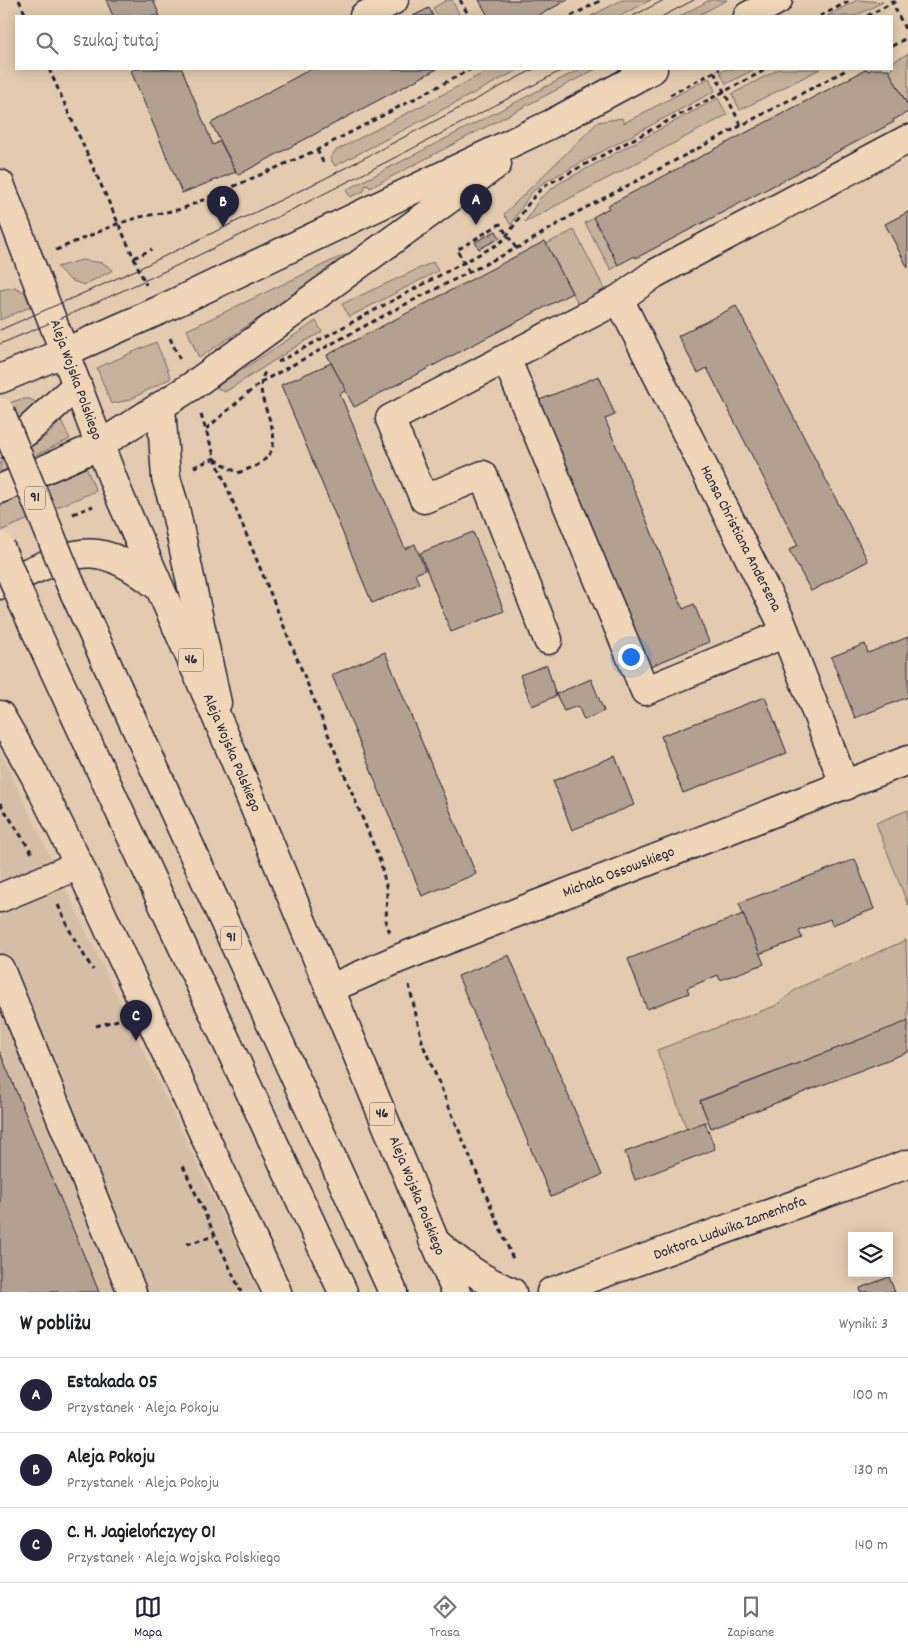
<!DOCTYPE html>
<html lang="pl">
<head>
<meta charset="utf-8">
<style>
	body { margin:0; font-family:Dekko,sans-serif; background:#f2f2f2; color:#202124 }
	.controls { position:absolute; right:15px; bottom:15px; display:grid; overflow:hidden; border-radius:0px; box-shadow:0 2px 12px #0003 }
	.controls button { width:45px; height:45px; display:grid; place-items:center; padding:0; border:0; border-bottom:1px solid #e0e0e0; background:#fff; color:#202124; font:25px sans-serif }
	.you { position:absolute; left:630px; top:656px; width:18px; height:18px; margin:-12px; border:4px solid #fff; border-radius:50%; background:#1a73e8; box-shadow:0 0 0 8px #1a73e833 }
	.badge { display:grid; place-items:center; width:32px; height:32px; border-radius:50%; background:#22223b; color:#fff; font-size:16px; font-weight:700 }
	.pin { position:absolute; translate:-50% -41px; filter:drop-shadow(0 1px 2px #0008) }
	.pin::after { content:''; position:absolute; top:26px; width:18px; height:15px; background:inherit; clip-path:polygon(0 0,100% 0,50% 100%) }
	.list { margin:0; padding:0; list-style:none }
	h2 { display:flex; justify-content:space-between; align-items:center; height:65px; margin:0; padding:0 20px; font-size:21px }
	h2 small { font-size:16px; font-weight:400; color:#757577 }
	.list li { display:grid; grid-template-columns:32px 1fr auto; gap:15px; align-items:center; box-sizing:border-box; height:75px; padding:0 20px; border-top:1px solid #e0e0e0 }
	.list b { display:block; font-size:19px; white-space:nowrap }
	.list p { margin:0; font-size:16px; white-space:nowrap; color:#757577 }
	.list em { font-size:16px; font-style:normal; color:#757577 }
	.icon { flex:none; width:28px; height:28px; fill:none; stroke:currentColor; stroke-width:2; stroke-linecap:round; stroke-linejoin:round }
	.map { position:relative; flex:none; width:908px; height:1292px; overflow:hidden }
	.search { position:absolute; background:#fff; box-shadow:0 2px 12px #0003; left:15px; right:15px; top:15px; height:55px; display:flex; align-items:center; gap:12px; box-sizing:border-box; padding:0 18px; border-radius:0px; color:#757577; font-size:19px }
	.sheet { height:290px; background:#fff }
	nav { display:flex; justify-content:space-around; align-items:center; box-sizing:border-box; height:70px; border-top:1px solid #e0e0e0; background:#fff; font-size:14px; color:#757577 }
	nav a { display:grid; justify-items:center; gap:2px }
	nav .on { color:#22223b }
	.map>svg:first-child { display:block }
	.built { fill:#d4bea5 }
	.green { fill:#c6b29d; stroke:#746a6c }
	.building { fill:#b2a191; stroke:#22223b }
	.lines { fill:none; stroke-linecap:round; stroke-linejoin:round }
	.minor-casing { stroke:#22223b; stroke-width:31 }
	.major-casing { stroke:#22223b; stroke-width:31 }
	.path { stroke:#22223b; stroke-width:3; stroke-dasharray:5 4; stroke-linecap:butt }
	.minor { stroke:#eed6b6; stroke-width:28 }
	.major { stroke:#eed6b6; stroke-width:28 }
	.tram { stroke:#22223b; stroke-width:1 }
	.major-bridge-casing { stroke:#22223b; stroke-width:31; stroke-linecap:butt }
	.major-bridge { stroke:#eed6b6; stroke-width:28 }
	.labels { text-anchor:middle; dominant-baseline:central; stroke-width:5; stroke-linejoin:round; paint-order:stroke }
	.shield { fill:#eed6b6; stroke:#5f5860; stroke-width:1 }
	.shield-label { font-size:14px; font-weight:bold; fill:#22223b }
	.street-label { font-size:15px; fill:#22223b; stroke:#eed6b6 }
</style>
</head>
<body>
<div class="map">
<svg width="908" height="1292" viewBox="0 0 908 1292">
	<rect width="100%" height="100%" fill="#e2cbae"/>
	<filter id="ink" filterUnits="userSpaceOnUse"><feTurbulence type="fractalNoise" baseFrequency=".02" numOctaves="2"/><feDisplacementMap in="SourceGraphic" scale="10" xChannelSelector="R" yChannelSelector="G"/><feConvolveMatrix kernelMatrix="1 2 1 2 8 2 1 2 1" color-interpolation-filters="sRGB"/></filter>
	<g filter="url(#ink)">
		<path class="built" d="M0 751 213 1197 259 1292H0Z"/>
		<g class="green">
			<path d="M447 0H452L460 16H437L433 8Z"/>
			<path d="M622 0H651L620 16H591Z"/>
			<path d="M710 0H727L697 16H680Z"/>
			<path d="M857 0 883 2 855 16H827Z"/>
			<path d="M908 54V106L888 69H892V62Z"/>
			<path d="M491 69H520L335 166 330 158 335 151Z"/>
			<path d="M580 69H596L370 188 368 185 365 186 364 191 350 197 346 190Z"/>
			<path d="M727 69H755L726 84 720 72Z"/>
			<path d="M779 69H820L740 110 732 94Z"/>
			<path d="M709 78 715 91 543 183 530 194 511 225 504 214 598 122 622 118 624 123Z"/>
			<path d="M718 98 727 115 525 222 540 198 558 184Z"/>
			<path d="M594 218 618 265 611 270 585 223Z"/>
			<path d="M574 230 605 290 579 305 546 244Z"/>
			<path d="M344 255 346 260 199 358 187 330Z"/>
			<path d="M82 260 103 263 113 270 84 285 70 280 57 267Z"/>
			<path d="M433 262 438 271 349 317 342 304Z"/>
			<path d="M15 287 25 293 30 307 0 320V290Z"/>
			<path d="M316 321 322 332 303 342 225 392 216 387Z"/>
			<path d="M156 342 171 378 129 400 111 404 97 368Z"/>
			<path d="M21 399H30L37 403 38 411 23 426 0 406Z"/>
			<path d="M61 420 70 439 0 472V463C22 452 47 441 61 420Z"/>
			<path d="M86 467 96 491 0 531V506Z"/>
			<path d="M908 810V905L876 823Z"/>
			<path d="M906 940 908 1022 700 1100 708 1121 687 1130 657 1050 775 1006 798 988Z"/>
		</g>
		<g class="building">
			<path d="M106 0H153L160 16H113Z"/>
			<path d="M479 0H568L537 16H488Z"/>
			<path d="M429 8 433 16H413Z"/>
			<path d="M135 69H182L213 145 220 141 236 172 182 193 131 71Z"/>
			<path d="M311 69H437L238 175 211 123Z"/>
			<path d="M867 69 868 71 873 69H888L908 106V112L893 120 894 122 636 258 635 256 618 265 593 217 609 208 607 206Z"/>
			<path d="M908 212V268L885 224Z"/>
			<path d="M496 231 500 238 479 249 475 242Z"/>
			<path d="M545 241 572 293 354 407 327 355Z"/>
			<path d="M736 306 868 561 811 591 789 550 798 545 707 368 698 373 678 336Z"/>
			<path d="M331 363 346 390 340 394 405 549 415 544 425 570 415 574 419 584 372 603 281 385Z"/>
			<path d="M599 376 615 415 605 419 683 609 694 604 709 642 646 668 537 401Z"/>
			<path d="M473 532 504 611 451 632 420 553Z"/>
			<path d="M908 637V697L855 718 831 657 865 644 868 653Z"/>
			<path d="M385 652 476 874 422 896 332 675Z"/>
			<path d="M547 665 556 696 532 706 520 675Z"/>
			<path d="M591 679 604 711 584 720 578 706 564 711 556 694Z"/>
			<path d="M765 697 787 753 683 793 661 736Z"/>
			<path d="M615 756 634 805 572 830 553 781Z"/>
			<path d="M855 859 874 909 832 925 830 919 799 931 802 938 759 954 739 903Z"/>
			<path d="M743 914 764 964 720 980 718 975 687 988 689 993 647 1009 628 959Z"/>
			<path d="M509 955 602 1175 551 1197 458 976Z"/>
			<path d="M908 1021V1052L711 1128 700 1101Z"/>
			<path d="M0 1052 99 1292H0Z"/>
			<path d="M705 1122 715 1149 635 1180 625 1152Z"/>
			<path d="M889 1277 895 1292H861L860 1288Z"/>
		</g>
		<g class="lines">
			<g class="minor-casing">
				<g id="minor">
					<path d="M364 16 394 0"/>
					<path d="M748 16 778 0"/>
					<path d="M619 299 780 619 845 786"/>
					<path d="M65 352 158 311 551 124 653 69"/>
					<path d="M506 358 645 691 776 637"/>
					<path d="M161 406 166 478 175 508 217 703"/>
					<path d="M98 446 192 386 497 164"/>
					<path d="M548 640 483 475 424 499 390 419 619 299 654 274 908 139"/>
					<path d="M0 898 79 865"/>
					<path d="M0 969 132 1292"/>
					<path d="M331 988 400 958 908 760"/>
					<path d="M433 1240C458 1262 481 1280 512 1292"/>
					<path d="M551 1292 908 1164"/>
				</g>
			</g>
			<g class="major-casing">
				<g id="major">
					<path d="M0 184 119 495 224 734 456 1292"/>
					<path d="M0 379 65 352"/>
					<path d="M0 444 26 432 77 385"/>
					<path d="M0 489 98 446"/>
					<path d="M70 583 393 1292"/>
					<path d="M0 585 4 582C74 555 91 533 156 585"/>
					<path d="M23 603 343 1292"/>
					<path d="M0 715 34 774 79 865 277 1292"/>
				</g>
			</g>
			<g class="path">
				<path d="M19 0 26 16"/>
				<path d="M460 0 469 16"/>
				<path d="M891 0 908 35"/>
				<path d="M571 16 602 0"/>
				<path d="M820 16 852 0"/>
				<path d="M867 16 898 0"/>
				<path d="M892 46 908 37"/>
				<path d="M49 69 146 285"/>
				<path d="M714 72 741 125"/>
				<path d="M670 95 720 69"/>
				<path d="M317 150 323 162"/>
				<path d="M56 250 117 224 140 217 182 209 317 150 471 69"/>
				<path d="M134 258 152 249"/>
				<path d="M469 272 457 250 500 224 516 248"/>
				<path d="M170 338 180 360"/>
				<path d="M278 362 500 243C517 226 527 199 546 185L767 69"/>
				<path d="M201 415 215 458 380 861 387 890 386 924 390 932"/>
				<path d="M206 429 261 382 398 308 525 244 574 214 848 69"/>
				<path d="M215 459 238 473C245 470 256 467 262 462 294 436 248 401 265 372"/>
				<path d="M194 467 215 458"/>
				<path d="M73 514 93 506"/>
				<path d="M0 803 32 853"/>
				<path d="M58 905 72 935 93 970"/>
				<path d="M409 985 423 1045 513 1259"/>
				<path d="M96 1026 118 1020"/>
				<path d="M183 1166 241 1292"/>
				<path d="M187 1244 214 1236"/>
			</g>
			<use href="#minor" class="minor"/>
			<use href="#major" class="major"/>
			<g class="tram">
				<path d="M633 16 664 0"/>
				<path d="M663 16 694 0"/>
				<path d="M0 330 138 269 326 178 534 69"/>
				<path d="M0 344C193 264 379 167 564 69"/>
			</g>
			<g class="major-bridge-casing">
				<g id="major-bridge">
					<path d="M0 412 70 583"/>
					<path d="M0 547 23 603"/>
				</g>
			</g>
			<use href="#major-bridge" class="major-bridge"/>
		</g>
	</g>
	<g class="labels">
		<g class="shield">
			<rect x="25" y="486.5" width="20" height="23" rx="4"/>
			<rect x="178.5" y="648.5" width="25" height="23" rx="4"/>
			<rect x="221" y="926.5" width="20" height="23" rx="4"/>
			<rect x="369.5" y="1102.5" width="25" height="23" rx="4"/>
		</g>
		<g class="shield-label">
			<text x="35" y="498">91</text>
			<text x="191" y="660">46</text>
			<text x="231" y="938">91</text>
			<text x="382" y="1114">46</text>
		</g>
		<g class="street-label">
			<text transform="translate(75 380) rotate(70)">Aleja Wojska Polskiego</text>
			<text transform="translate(740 539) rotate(63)">Hansa Christiana Andersena</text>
			<text transform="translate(231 753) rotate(67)">Aleja Wojska Polskiego</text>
			<text transform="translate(619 873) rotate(-21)">Michała Ossowskiego</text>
			<text transform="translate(416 1196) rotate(68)">Aleja Wojska Polskiego</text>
			<text transform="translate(730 1229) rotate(-20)">Doktora Ludwika Zamenhofa</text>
		</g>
	</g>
</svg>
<div class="controls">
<button><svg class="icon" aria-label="layers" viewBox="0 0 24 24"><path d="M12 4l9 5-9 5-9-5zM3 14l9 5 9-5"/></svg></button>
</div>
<div class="you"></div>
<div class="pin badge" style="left:476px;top:225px">A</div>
<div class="pin badge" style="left:223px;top:227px">B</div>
<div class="pin badge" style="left:136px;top:1041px">C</div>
<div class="search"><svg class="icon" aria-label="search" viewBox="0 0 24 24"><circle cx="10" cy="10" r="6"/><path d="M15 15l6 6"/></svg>Szukaj tutaj</div>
</div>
<section class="sheet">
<h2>W pobliżu<small>Wyniki: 3</small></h2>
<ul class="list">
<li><span class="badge">A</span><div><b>Estakada 05</b><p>Przystanek · Aleja Pokoju</p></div><em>100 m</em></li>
<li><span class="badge">B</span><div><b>Aleja Pokoju</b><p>Przystanek · Aleja Pokoju</p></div><em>130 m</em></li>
<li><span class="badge">C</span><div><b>C. H. Jagielończycy 01</b><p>Przystanek · Aleja Wojska Polskiego</p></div><em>140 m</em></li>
</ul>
</section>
<nav>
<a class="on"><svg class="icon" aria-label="map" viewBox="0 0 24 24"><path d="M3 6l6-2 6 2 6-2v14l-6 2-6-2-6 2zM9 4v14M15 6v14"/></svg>Mapa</a>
<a><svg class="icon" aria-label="directions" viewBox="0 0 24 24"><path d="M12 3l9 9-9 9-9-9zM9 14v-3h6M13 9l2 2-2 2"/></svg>Trasa</a>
<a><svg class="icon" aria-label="saved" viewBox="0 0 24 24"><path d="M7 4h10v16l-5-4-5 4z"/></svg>Zapisane</a>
</nav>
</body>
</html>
